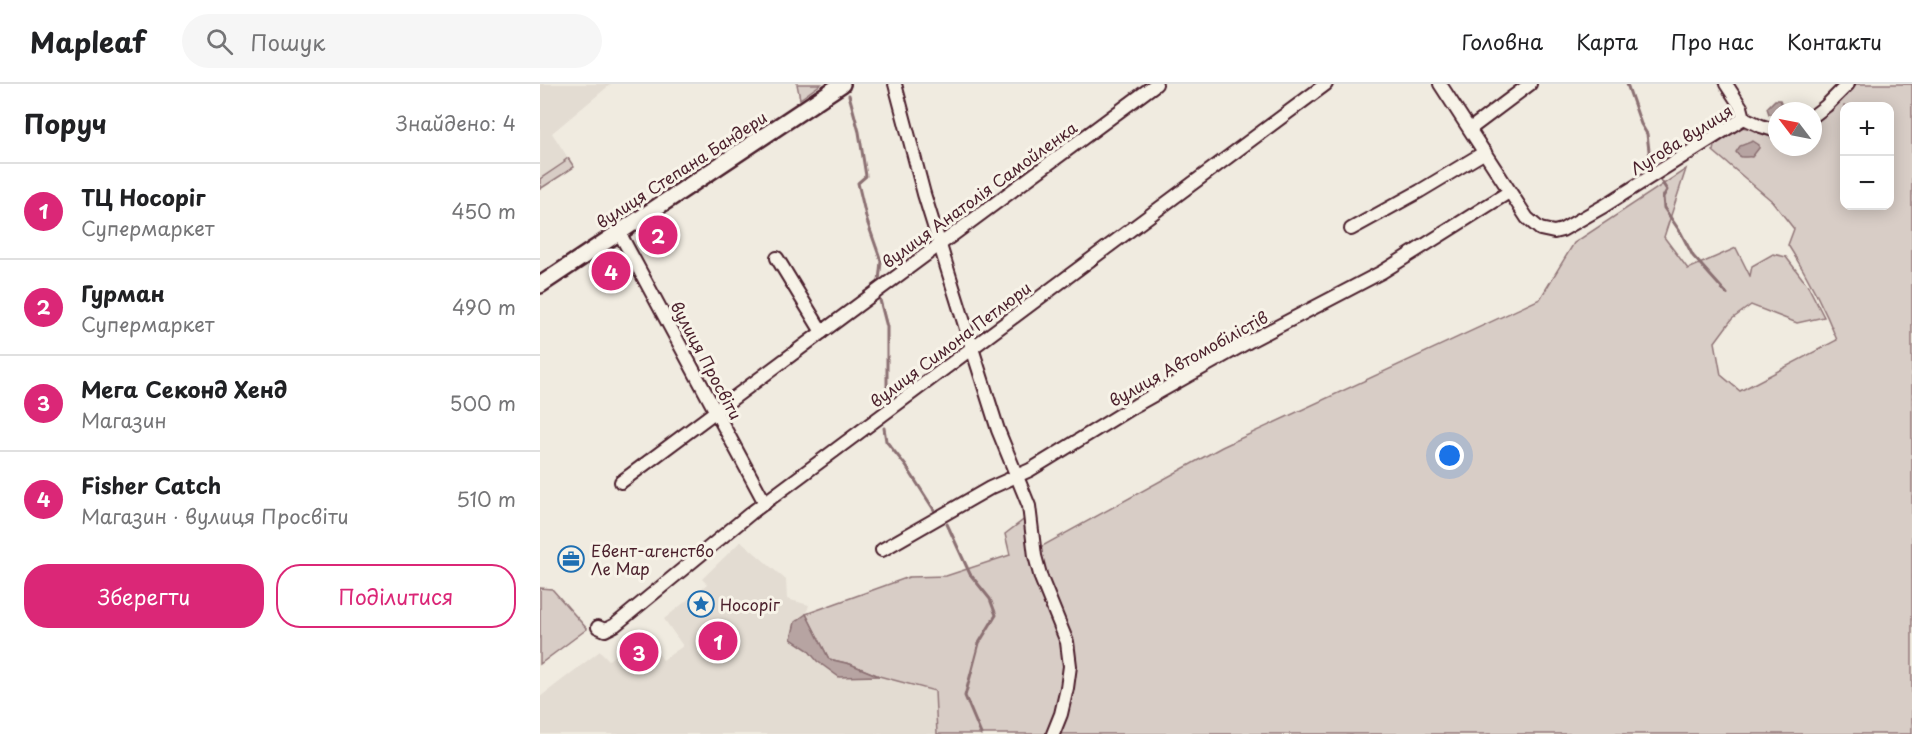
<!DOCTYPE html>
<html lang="uk">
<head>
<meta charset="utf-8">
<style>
	body { margin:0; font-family:"Playpen Sans",sans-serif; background:#f6f6f6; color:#202124 }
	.controls { position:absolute; right:18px; top:18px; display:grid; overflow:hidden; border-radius:12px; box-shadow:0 3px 15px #0003 }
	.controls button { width:54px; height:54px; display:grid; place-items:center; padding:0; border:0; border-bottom:2px solid #e0e0e0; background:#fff; color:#202124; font:30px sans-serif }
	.compass { position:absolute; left:1228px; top:18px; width:54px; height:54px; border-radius:50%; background:#fff; box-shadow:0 3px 15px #0003; rotate:302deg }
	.you { position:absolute; left:910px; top:372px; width:21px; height:21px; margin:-15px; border:4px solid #fff; border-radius:50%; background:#1a73e8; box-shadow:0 0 0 9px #1a73e833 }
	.badge { display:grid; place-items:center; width:39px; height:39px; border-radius:50%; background:#db2777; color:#fff; font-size:20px; font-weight:700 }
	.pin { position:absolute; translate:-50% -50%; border:3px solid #fff; box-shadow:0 2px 6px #0006 }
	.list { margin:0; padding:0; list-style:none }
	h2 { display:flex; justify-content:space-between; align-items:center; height:78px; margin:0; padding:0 24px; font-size:26px }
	h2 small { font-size:20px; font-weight:400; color:#757577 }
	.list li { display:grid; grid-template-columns:39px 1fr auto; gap:18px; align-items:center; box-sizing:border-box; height:96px; padding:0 24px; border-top:2px solid #e0e0e0 }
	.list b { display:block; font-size:22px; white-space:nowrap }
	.list p { margin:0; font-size:20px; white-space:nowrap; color:#757577 }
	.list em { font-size:20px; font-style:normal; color:#757577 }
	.actions { display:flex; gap:12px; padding:18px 24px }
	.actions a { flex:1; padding:14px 0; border:2px solid #db2777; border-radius:24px; text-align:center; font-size:21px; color:#db2777 }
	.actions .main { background:#db2777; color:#fff }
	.icon { flex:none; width:33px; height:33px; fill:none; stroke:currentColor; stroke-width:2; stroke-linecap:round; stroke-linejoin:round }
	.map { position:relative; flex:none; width:1372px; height:650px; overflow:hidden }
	header { display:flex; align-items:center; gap:36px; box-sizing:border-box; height:84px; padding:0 30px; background:#fff; border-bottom:2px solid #e0e0e0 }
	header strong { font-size:28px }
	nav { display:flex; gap:33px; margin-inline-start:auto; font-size:21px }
	.search { width:420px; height:54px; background:#f6f6f6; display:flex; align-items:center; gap:15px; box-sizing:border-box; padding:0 21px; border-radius:33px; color:#757577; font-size:22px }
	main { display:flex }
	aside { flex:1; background:#fff }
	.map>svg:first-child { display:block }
	.built { fill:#e3dcd2 }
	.green { fill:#d8cdc6; stroke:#917678; stroke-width:1.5; fill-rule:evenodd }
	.water { fill:#b7a4a2; stroke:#8b6f72; stroke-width:1.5 }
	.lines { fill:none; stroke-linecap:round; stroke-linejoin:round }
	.stream { stroke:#8b6f72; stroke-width:3 }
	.minor-casing { stroke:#4a1f2b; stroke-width:16 }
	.tertiary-casing { stroke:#4a1f2b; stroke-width:20 }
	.minor { stroke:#f7f3e8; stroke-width:12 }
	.tertiary { stroke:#f7f3e8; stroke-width:15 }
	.labels { text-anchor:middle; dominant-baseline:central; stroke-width:6; stroke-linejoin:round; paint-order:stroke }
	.street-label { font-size:16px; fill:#4a1f2b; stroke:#f7f3e8 }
	.poi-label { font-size:16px; fill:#4a1f2b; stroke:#f7f3e8; text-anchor:start }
</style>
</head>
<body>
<header>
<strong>Mapleaf</strong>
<div class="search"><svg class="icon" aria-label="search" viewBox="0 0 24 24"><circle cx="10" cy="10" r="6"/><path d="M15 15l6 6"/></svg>Пошук</div>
<nav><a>Головна</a><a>Карта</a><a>Про нас</a><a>Контакти</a></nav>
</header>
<main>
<aside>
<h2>Поруч<small>Знайдено: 4</small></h2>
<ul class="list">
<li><span class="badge">1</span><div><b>ТЦ Носоріг</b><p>Супермаркет</p></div><em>450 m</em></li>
<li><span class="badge">2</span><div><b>Гурман</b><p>Супермаркет</p></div><em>490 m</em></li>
<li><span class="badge">3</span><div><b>Мега Cеконд Хенд</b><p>Магазин</p></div><em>500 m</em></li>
<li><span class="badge">4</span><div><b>Fisher Catch</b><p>Магазин · вулиця Просвіти</p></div><em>510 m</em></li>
</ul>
<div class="actions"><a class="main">Зберегти</a><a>Поділитися</a></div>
</aside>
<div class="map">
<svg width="1372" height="650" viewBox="0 0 1372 650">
	<rect width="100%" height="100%" fill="#f0ebe0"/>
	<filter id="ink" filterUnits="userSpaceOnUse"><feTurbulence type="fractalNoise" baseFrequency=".0167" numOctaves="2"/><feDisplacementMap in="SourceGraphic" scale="12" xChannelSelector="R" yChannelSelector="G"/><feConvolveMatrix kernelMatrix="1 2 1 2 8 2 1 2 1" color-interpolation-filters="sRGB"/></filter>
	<g filter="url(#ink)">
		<g class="built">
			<path d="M0 0H71L12 49 28 74 25 77V78L0 95Z"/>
			<path d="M201 457 246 496 247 515 269 521 266 530 310 580 339 592 395 607 397 650H0V613L60 567 69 576 104 550 123 576 143 562 124 535 167 500 162 495Z"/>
		</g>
		<g class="green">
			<path d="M257 0H281L260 15Z"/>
			<path d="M1315 0H1372V650H397L395 607 339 592 310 580 289 575 266 530 369 493 406 492 470 471 465 450 490 431 499 464 682 363 1000 215 1034 159 1146 85 1124 153 1148 185 1196 164 1210 192 1212 182 1233 170 1246 173 1268 202 1284 233 1257 239 1211 221 1192 235 1175 258 1181 291 1200 307 1297 256C1284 223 1267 191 1248 161L1254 145 1232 117 1173 67 1174 62 1202 43 1237 51V63H1273V34ZM1304 22H1350V122H1304Z"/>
			<path d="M28 74 34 83 0 105V95L25 78 24 77Z"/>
			<path d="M0 504 12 505 47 545 0 580Z"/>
		</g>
		<g class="water">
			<path d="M1235 16H1240L1243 23 1235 30H1229L1227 24Z"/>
			<path d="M1213 57 1219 61V64L1212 73C1205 72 1201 76 1196 68L1200 62Z"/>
			<path d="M266 530 289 575 310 580 339 592 299 593 277 577 268 566 251 555 255 538Z"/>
		</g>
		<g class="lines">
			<g class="stream">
				<path d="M1087 0 1101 40 1107 50 1110 75 1115 83"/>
				<path d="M309 11 319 48 326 92 318 99 327 137 341 177 339 197"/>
				<path d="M1121 97 1127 106 1123 113 1124 124 1141 149 1153 172 1187 210"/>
				<path d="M340 216 347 243V315"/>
				<path d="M344 344 346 357 366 382 396 429"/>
				<path d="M407 440 430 490 450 515 456 531 439 559 425 612 441 650"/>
			</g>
			<g class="minor-casing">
				<g id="minor">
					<path d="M355 0 384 110 432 264 458 346 489 422 495 472 501 494 527 558 530 582 527 604 521 630 513 650"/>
					<path d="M900 0 987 134 1000 145 1014 148 1022 146 1064 122 1204 34 1221 42 1237 47"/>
					<path d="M1186 0 1201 23 1204 34"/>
					<path d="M1273 32 1286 22 1308 0"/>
					<path d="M930 45 990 0"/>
					<path d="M811 145 880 107 945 68"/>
					<path d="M79 148 225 419"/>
					<path d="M282 248 616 0"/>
					<path d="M81 398 282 248 237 174"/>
					<path d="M342 466 450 404 490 386 596 321 708 258 842 188 969 108"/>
					<path d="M58 543 65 546 75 541 211 429 786 0"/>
				</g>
			</g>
			<g class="tertiary-casing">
				<path id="tertiary" d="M0 201 302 0"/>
			</g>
			<use href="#minor" class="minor"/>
			<use href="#tertiary" class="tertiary"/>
		</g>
	</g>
	<defs>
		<g id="office-ring" transform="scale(1.35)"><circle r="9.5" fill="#f7f3e8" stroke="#1f6fb2" stroke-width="1.5"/><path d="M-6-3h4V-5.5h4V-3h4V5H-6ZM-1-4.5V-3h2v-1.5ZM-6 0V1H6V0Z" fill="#1f6fb2"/></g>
		<g id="sight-ring" transform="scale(1.35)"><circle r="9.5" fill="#f7f3e8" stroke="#1f6fb2" stroke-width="1.5"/><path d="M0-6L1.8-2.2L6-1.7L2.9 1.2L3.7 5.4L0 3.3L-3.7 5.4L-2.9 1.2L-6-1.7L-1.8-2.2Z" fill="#1f6fb2"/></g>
	</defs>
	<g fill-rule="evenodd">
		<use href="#office-ring" x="31" y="475"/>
		<use href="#sight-ring" x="161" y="520"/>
	</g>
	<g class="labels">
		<g class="street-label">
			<text transform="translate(1141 55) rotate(-32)">Лугова вулиця</text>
			<text transform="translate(141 85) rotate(-33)">вулиця Степана Бандери</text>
			<text transform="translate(439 110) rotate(-36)">вулиця Анатолія Самойленка</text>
			<text transform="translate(410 260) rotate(-37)">вулиця Симона Петлюри</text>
			<text transform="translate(648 274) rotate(-29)">вулиця Автомобілістів</text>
			<text transform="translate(167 276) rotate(62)">вулиця Просвіти</text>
		</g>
		<g class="poi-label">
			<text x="51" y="466">Евент-агенство<tspan x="51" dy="18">Ле Мар</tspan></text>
			<text x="180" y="520">Носоріг</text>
		</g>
	</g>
</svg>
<div class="controls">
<button>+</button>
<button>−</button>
</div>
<svg class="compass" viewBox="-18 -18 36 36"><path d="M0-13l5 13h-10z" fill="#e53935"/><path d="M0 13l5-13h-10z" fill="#757577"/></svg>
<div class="you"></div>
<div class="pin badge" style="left:178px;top:557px">1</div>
<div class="pin badge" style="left:118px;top:151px">2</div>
<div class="pin badge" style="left:99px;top:568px">3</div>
<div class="pin badge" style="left:71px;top:187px">4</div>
</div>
</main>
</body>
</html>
